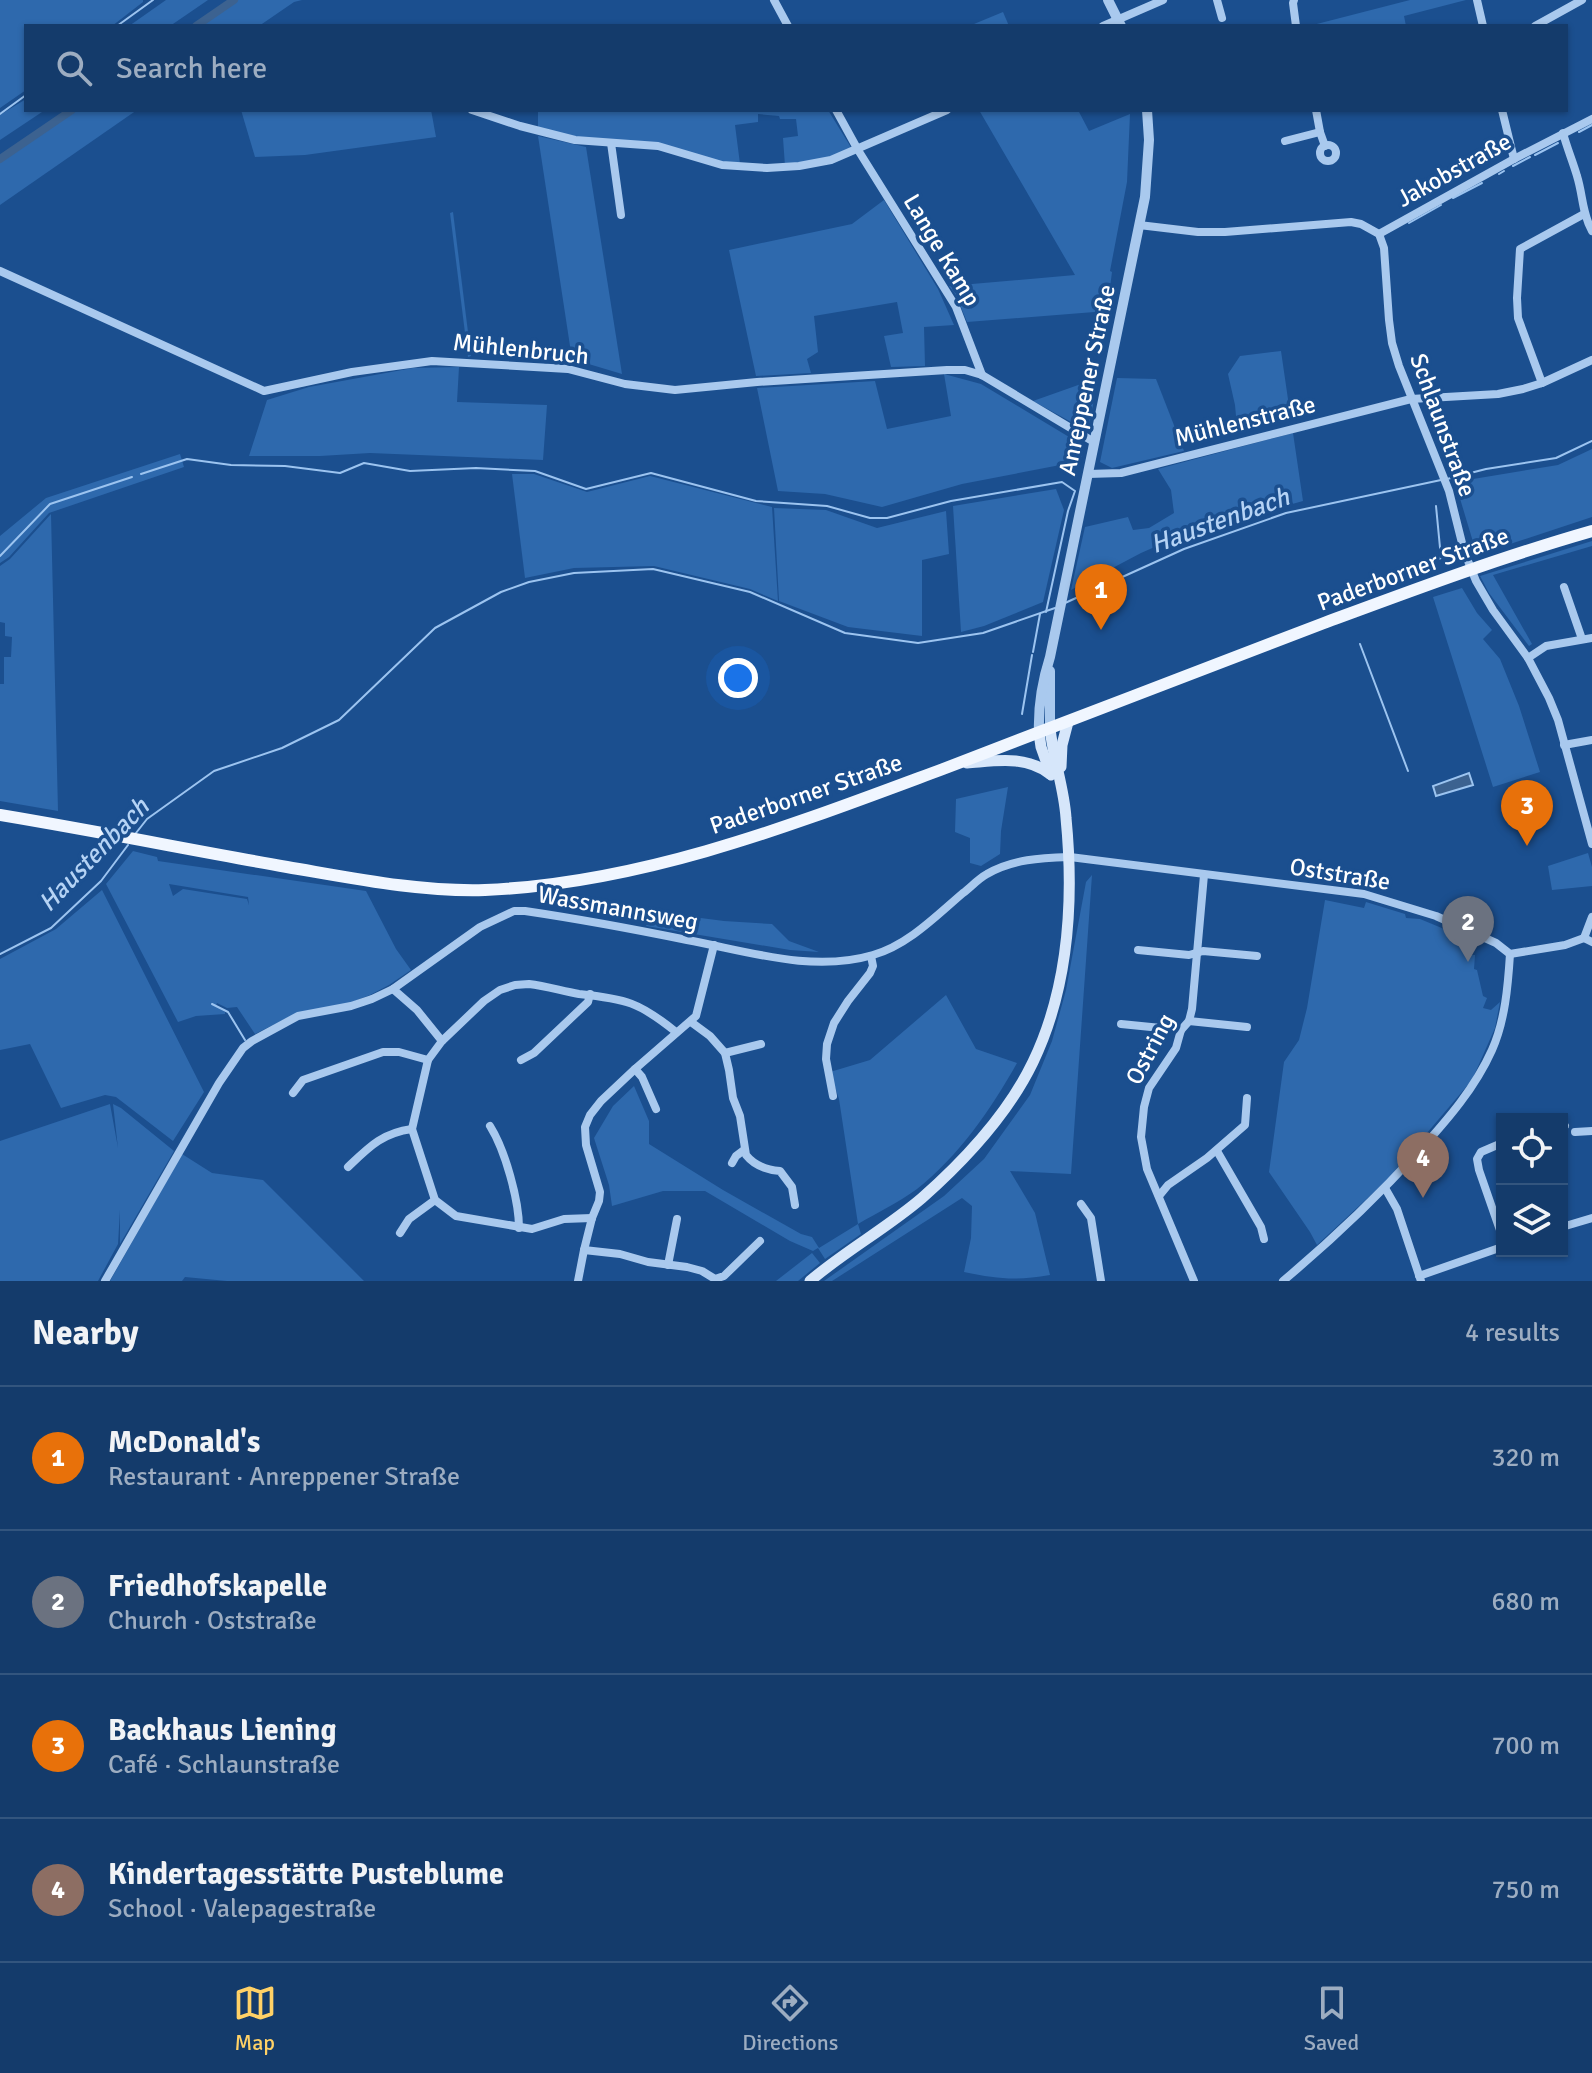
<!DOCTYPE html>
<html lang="en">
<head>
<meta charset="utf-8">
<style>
	body { margin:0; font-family:Signika,sans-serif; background:#214673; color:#f1f3f6 }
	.controls { position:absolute; right:24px; bottom:24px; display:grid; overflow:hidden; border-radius:0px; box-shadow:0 2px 6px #0004 }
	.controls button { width:72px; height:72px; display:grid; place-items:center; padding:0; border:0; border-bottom:2px solid #33557e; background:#143b6b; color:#f1f3f6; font:40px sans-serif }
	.you { position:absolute; left:738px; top:678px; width:28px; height:28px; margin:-20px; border:6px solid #fff; border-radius:50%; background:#1a73e8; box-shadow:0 0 0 12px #1a73e833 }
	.badge { display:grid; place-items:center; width:52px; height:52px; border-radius:50%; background:#ffd166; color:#fff; font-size:26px; font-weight:700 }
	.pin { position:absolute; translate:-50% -66px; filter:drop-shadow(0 2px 4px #0008) }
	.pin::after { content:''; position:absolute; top:42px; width:28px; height:24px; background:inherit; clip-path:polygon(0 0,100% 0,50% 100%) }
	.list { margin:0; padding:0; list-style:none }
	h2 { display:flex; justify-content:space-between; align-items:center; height:104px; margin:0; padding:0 32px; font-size:34px }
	h2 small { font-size:26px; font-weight:400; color:#9dadc1 }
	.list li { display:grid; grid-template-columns:52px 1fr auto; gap:24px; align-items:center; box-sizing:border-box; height:144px; padding:0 32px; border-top:2px solid #33557e }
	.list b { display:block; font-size:30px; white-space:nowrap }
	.list p { margin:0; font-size:26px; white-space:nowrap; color:#9dadc1 }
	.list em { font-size:26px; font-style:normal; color:#9dadc1 }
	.icon { flex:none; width:44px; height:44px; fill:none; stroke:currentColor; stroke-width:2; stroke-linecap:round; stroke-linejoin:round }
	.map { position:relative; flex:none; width:1592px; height:1281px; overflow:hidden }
	.search { position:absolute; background:#143b6b; box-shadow:0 2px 6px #0004; left:24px; right:24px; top:24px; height:88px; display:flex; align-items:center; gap:20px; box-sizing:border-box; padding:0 28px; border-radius:0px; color:#9dadc1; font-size:30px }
	.sheet { height:680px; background:#143b6b }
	nav { display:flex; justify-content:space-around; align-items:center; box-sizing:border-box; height:112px; border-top:2px solid #33557e; background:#143b6b; font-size:22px; color:#9dadc1 }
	nav a { display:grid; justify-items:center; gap:4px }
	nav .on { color:#ffd166 }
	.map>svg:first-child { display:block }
	.green { fill:#2e69ad; fill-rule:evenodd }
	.water { fill:#3c6290; stroke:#9cc4f0; stroke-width:2 }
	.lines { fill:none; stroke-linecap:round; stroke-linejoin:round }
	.stream { stroke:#9cc4f0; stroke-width:2 }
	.canal { stroke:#3c6290; stroke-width:8 }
	.minor { stroke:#a9c9ee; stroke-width:8 }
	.tertiary { stroke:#a9c9ee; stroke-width:10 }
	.secondary { stroke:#d6e6fa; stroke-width:11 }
	.primary { stroke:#f0f6ff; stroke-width:12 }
	.labels { text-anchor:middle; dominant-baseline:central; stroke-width:7; stroke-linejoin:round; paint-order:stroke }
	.street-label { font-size:24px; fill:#fff; stroke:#1b4f8f }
	.water-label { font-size:26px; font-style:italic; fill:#b5d3f5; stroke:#1b4f8f }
</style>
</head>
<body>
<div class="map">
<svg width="1592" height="1281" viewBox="0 0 1592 1281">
	<rect width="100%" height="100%" fill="#1b4f8f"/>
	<g class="green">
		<path d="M0 0H143V2L112 26H26V90L0 108Z"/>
		<path d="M166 0H208L170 26H129Z"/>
		<path d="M238 0H302L294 2 259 26H200Z"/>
		<path d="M1410 0H1466L1404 16 1406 26H1309Z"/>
		<path d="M1003 12 1009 26H975L974 24Z"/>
		<path d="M26 99V110H45L0 140V115Z"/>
		<path d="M76 110H137L0 205V162Z"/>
		<path d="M241 110H431L436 137 305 155 255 157Z"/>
		<path d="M538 110H828L852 149 831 158 785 166 783 138 798 136 796 119H780L779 116 758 114V122L735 125 740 164 722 162 658 144 576 137 538 128Z"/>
		<path d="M979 110H1078L1089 131 1130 114 1127 182 1110 271 1112 272 1107 311 967 322 956 295 949 286 1075 275Z"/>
		<path d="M538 136 586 147 622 374 572 359Z"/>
		<path d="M884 200 938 289 954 325 924 327 925 366 891 367 884 336 903 333 897 302 814 316 818 352 807 359 811 373 756 376 729 250 852 224Z"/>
		<path d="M453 212 471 356 468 357 450 213Z"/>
		<path d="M1281 351 1290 413 1237 427 1235 405 1228 374 1240 356Z"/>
		<path d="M459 367 457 402 547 405 543 460 370 453 320 456H249L267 400 309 387 413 368Z"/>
		<path d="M944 374 981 384 1084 446 1081 461 962 484 882 507 825 494 778 491 757 388 875 381 887 429 951 416Z"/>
		<path d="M1098 378 1089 426 1082 428 1033 401Z"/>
		<path d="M1117 378 1156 379 1184 451 1112 468 1100 462Z"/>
		<path d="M1293 433 1303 501 1182 535 1141 553 1071 590 1085 527 1128 517 1133 530 1149 528 1174 513 1171 490 1158 469Z"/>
		<path d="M1592 449V517L1477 555 1455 482 1558 465Z"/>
		<path d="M180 454 184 467 49 513 9 557 0 563V536L46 498Z"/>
		<path d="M512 474H534L587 492 650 476 772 507 778 601 750 589 654 566 574 568 525 578Z"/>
		<path d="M1056 489 1064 510 1043 602 984 626 961 632 953 506Z"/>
		<path d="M774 508 826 510 877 528 946 511 949 554 922 560V636L848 627 779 601Z"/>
		<path d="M51 514 58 811 0 801V684H4V657H11L12 637 5 636V623L0 622V566L10 559Z"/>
		<path d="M1592 541V546L1493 575 1532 644 1529 646 1489 593 1480 576Z"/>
		<path d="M1462 588 1477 613 1492 630 1483 639 1500 659 1519 706 1540 772 1493 787 1433 597Z"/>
		<path d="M1008 787 1001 831 1000 854 981 866 970 863V838L955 832 956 799Z"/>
		<path d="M133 851 157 857 158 861 366 891 396 949 411 970 389 985 370 995 349 1003 297 1013 255 1034 237 1007 227 1008 217 1003 216 1006 225 1012V1014L196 1016 178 1022 106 884ZM169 884 248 897 249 905 247 899 183 889 173 896Z"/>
		<path d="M1588 853 1592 867V886L1552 890 1548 866Z"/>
		<path d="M1092 875 1071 1174 1010 1171 1035 1213 1050 1275C1016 1281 998 1279 964 1272L971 1238 972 1206 962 1198 832 1281H824L944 1196 984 1159 1030 1095 1052 1041 1066 990 1086 882Z"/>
		<path d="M102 890 204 1092 173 1141 116 1097 105 1095 61 1108 30 1044 0 1050V959L56 929Z"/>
		<path d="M1325 900 1364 908 1366 902 1405 914 1406 918 1420 919 1466 938 1467 941 1471 943 1470 955H1475L1474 969 1477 970 1483 996 1487 998 1483 1008 1491 1010 1500 1002 1495 1028 1472 1080 1387 1180 1317 1245 1310 1232 1269 1172 1284 1062 1299 1040 1307 1008Z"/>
		<path d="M654 912 724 921 772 924 789 941 819 952 790 950 646 926Z"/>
		<path d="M946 995 976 1049 1017 1063C991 1109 959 1156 917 1189 899 1202 877 1213 858 1224L861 1234 825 1259 818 1248 813 1251 790 1241 705 1191H663L612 1206 609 1185 594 1138 613 1106 634 1086 649 1121V1144L723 1190 801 1234 812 1237 819 1248 858 1224 839 1099 830 1072 870 1060Z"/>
		<path d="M110 1104 118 1148 113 1104 121 1108 174 1151 120 1244V1210L118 1244 98 1281H0V1141Z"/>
		<path d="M182 1154 212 1173 263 1180 364 1281H227L185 1277 182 1281H110Z"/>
		<path d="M812 1253 820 1263 798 1281H776Z"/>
	</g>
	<path class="water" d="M1469 773 1473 785 1436 796 1433 786Z"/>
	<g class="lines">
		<g class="stream">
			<path d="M117 26 153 0"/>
			<path d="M0 114 26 95"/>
			<path d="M1579 132 1592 125"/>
			<path d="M1535 155 1558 143"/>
			<path d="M1513 166 1530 157"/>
			<path d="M1499 174 1504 171"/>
			<path d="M1453 198 1482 183"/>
			<path d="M1409 223 1441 205"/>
			<path d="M141 474 187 459 231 465 285 466 340 473 364 463 410 471 476 468 535 471 586 489 651 473 756 501 827 506 870 518H887L951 501 1062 482 1075 491 1068 511 1046 612"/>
			<path d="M1447 479 1486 469 1556 458 1592 441"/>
			<path d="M0 556 50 504 132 477"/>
			<path d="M1352 595 1354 591 1441 558 1436 506"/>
			<path d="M1065 603 1184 549 1286 513 1441 480"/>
			<path d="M1360 644 1408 771"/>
			<path d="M1033 652 1040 614"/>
			<path d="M1022 714 1032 655"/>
			<path d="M136 833 147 819 214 771 282 748 339 720 435 628 501 592 529 582 574 573 653 569 750 592 845 633 918 643 983 633 1055 608"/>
			<path d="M0 954 51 928 101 881 128 845"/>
			<path d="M212 1004 228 1012 245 1040"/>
		</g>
		<g class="canal">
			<path d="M196 26 234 0"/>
			<path d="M0 159 72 110"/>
		</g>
		<g class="minor">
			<path d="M774 0 788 26"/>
			<path d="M1217 0 1222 18"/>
			<path d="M1294 0 1293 3 1296 26"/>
			<path d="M1477 0 1483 26"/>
			<path d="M1103 26 1163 0"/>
			<path d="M1535 26 1582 0"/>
			<path d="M472 110 520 126 575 140 658 146 722 165 767 168 799 166 831 160 947 110"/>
			<path d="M836 110 858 150 956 307 982 375"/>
			<path d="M1316 110 1320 132 1325 146"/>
			<path d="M1502 110 1514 159"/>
			<path d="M1563 133C1567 148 1573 162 1577 176 1583 195 1582 213 1592 231"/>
			<path d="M1285 141 1320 132"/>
			<path d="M611 143 621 215"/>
			<circle cx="1328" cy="153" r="8"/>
			<path d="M1139 225 1198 232H1225L1351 222 1361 224 1379 234 1384 248 1389 320 1392 343 1399 366 1449 491 1464 551 1476 581 1493 610 1528 658 1549 698 1558 720 1592 844"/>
			<path d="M1379 234 1514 159 1592 119"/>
			<path d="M0 271 264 391 352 372 432 361 568 369 625 384 675 390 757 382 947 370H965L982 375 1094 442"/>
			<path d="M1542 383 1518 318 1517 298 1520 249 1584 214"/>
			<path d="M1088 474 1121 473 1411 399 1498 394 1523 389 1542 383 1592 360"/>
			<path d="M1564 587 1582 639"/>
			<path d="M1528 658 1546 646 1592 638"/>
			<path d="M1564 745 1592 740"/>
			<path d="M1584 938 1592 917"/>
			<path d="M1138 950 1189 955 1203 951 1257 956"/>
			<path d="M393 989 417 1010 442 1041"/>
			<path d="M1189 1021 1247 1027"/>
			<path d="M691 1022 710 1036 725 1053 729 1070 733 1098 740 1116 746 1155C754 1165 767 1170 780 1171L792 1187 795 1205"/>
			<path d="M1121 1024 1181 1030"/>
			<path d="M725 1053 761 1044"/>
			<path d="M521 1060 534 1053 588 1002 590 994"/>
			<path d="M635 1069 642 1077 656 1109"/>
			<path d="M293 1093 303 1080 383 1052H399L428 1060"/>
			<path d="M833 1096 826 1059 827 1044 834 1023 848 1001 870 973 873 966 871 956"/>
			<path d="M1562 1125 1565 1126"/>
			<path d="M490 1126C505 1150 519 1200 519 1228"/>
			<path d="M1575 1132 1592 1131"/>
			<path d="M1502 1143 1481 1152 1477 1159 1479 1170 1502 1236"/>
			<path d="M1217 1151 1261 1227 1264 1239"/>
			<path d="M732 1163 736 1156 744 1150"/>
			<path d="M348 1167C369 1147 382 1133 412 1129"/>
			<path d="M1385 1188 1397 1209 1421 1281"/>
			<path d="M1159 1196 1168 1185 1207 1158 1245 1125 1247 1098"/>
			<path d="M1081 1204 1091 1218 1101 1281"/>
			<path d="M592 1218 564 1219 532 1229 456 1216 435 1200 412 1129 428 1060 442 1041 484 1001 500 990 515 985 529 984C546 986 562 991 579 994 626 999 639 1002 676 1032"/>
			<path d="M1562 1227 1592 1218"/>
			<path d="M400 1233 409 1219 435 1200"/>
			<path d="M584 1250 620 1254 648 1262 687 1267 702 1271 715 1279 724 1276 760 1241"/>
			<path d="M668 1265 677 1219"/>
			<path d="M1419 1276 1502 1247"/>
			<path d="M105 1281 219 1083 243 1048 252 1041 298 1016 351 1006 372 999 393 989 480 927 514 911H525C579 919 633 929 687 940 747 951 812 973 873 955 908 945 936 916 963 893 971 887 978 879 987 874 1012 859 1042 858 1070 857L1364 894 1436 916 1496 943 1510 954 1565 945 1584 938 1592 942"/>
			<path d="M578 1281 584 1250 592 1218 599 1201 600 1192 586 1145 585 1127 590 1115 601 1101 635 1069 696 1016 714 945"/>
			<path d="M1194 1281 1147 1169 1141 1137 1144 1107 1149 1088 1176 1048 1181 1030 1189 1021 1192 1009 1204 875"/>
			<path d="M1283 1281C1332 1240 1378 1196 1420 1150 1448 1119 1475 1088 1492 1050 1505 1021 1508 986 1510 954"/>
		</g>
		<g class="tertiary">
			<path d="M1108 0 1121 26"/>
			<path d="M1050 671V728"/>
			<path d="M1039 733C1038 707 1042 682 1050 657L1145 197 1149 140 1147 110"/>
		</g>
		<g class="secondary">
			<path d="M1039 733 1041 747 1051 775"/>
			<path d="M967 763C996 761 1025 755 1050 774"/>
			<path d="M1061 767 1062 745 1068 722"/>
			<path d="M810 1281C845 1251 887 1228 922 1198 965 1160 1008 1114 1033 1062 1069 987 1074 900 1066 818 1064 787 1053 759 1050 728"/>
		</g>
		<path class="primary" d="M0 815C96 831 191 850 287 867 352 878 419 892 485 890 645 883 795 824 943 769 1070 721 1197 671 1324 623 1413 590 1501 557 1592 531"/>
	</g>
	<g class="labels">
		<g class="street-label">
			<text transform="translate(1454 170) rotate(-29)">Jakobstraße</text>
			<text transform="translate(942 250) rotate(59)">Lange Kamp</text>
			<text transform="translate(521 349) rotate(6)">Mühlenbruch</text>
			<text transform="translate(1087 380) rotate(-78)">Anreppener Straße</text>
			<text transform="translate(1245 421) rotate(-14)">Mühlenstraße</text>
			<text transform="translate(1443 425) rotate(70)">Schlaunstraße</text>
			<text transform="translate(1413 569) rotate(-20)">Paderborner Straße</text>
			<text transform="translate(806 794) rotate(-19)">Paderborner Straße</text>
			<text transform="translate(1340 874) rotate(9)">Oststraße</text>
			<text transform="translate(618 908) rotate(10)">Wassmannsweg</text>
			<text transform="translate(1150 1049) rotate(-62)">Ostring</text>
		</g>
		<g class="water-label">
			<text transform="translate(1220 521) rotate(-20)">Haustenbach</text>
			<text transform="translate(94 855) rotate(-46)">Haustenbach</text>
		</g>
	</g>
</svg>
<div class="controls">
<button><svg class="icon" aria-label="locate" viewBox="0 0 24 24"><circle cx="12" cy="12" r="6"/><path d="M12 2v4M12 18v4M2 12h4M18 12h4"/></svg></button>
<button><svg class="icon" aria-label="layers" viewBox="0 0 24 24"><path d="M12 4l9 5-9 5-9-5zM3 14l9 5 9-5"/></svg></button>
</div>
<div class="you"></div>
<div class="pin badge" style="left:1101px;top:630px;background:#e8710a">1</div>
<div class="pin badge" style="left:1468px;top:962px;background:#6b7280">2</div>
<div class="pin badge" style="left:1527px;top:846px;background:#e8710a">3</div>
<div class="pin badge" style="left:1423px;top:1198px;background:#8d6e63">4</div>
<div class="search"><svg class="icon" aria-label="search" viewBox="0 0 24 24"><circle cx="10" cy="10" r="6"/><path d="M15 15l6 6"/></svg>Search here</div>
</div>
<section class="sheet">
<h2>Nearby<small>4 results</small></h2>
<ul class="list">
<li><span class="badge" style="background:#e8710a">1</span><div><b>McDonald's</b><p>Restaurant · Anreppener Straße</p></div><em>320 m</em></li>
<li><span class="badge" style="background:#6b7280">2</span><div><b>Friedhofskapelle</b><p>Church · Oststraße</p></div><em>680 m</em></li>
<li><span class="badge" style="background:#e8710a">3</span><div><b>Backhaus Liening</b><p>Café · Schlaunstraße</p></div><em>700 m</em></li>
<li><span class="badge" style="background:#8d6e63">4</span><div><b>Kindertagesstätte Pusteblume</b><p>School · Valepagestraße</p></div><em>750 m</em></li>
</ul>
</section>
<nav>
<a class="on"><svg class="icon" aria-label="map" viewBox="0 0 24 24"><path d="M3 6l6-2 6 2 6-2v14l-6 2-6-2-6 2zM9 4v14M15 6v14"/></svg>Map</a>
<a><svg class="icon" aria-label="directions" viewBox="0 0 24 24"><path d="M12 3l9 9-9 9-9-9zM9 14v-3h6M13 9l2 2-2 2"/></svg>Directions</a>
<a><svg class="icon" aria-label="saved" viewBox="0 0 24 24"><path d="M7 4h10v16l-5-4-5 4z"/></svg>Saved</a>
</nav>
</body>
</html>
